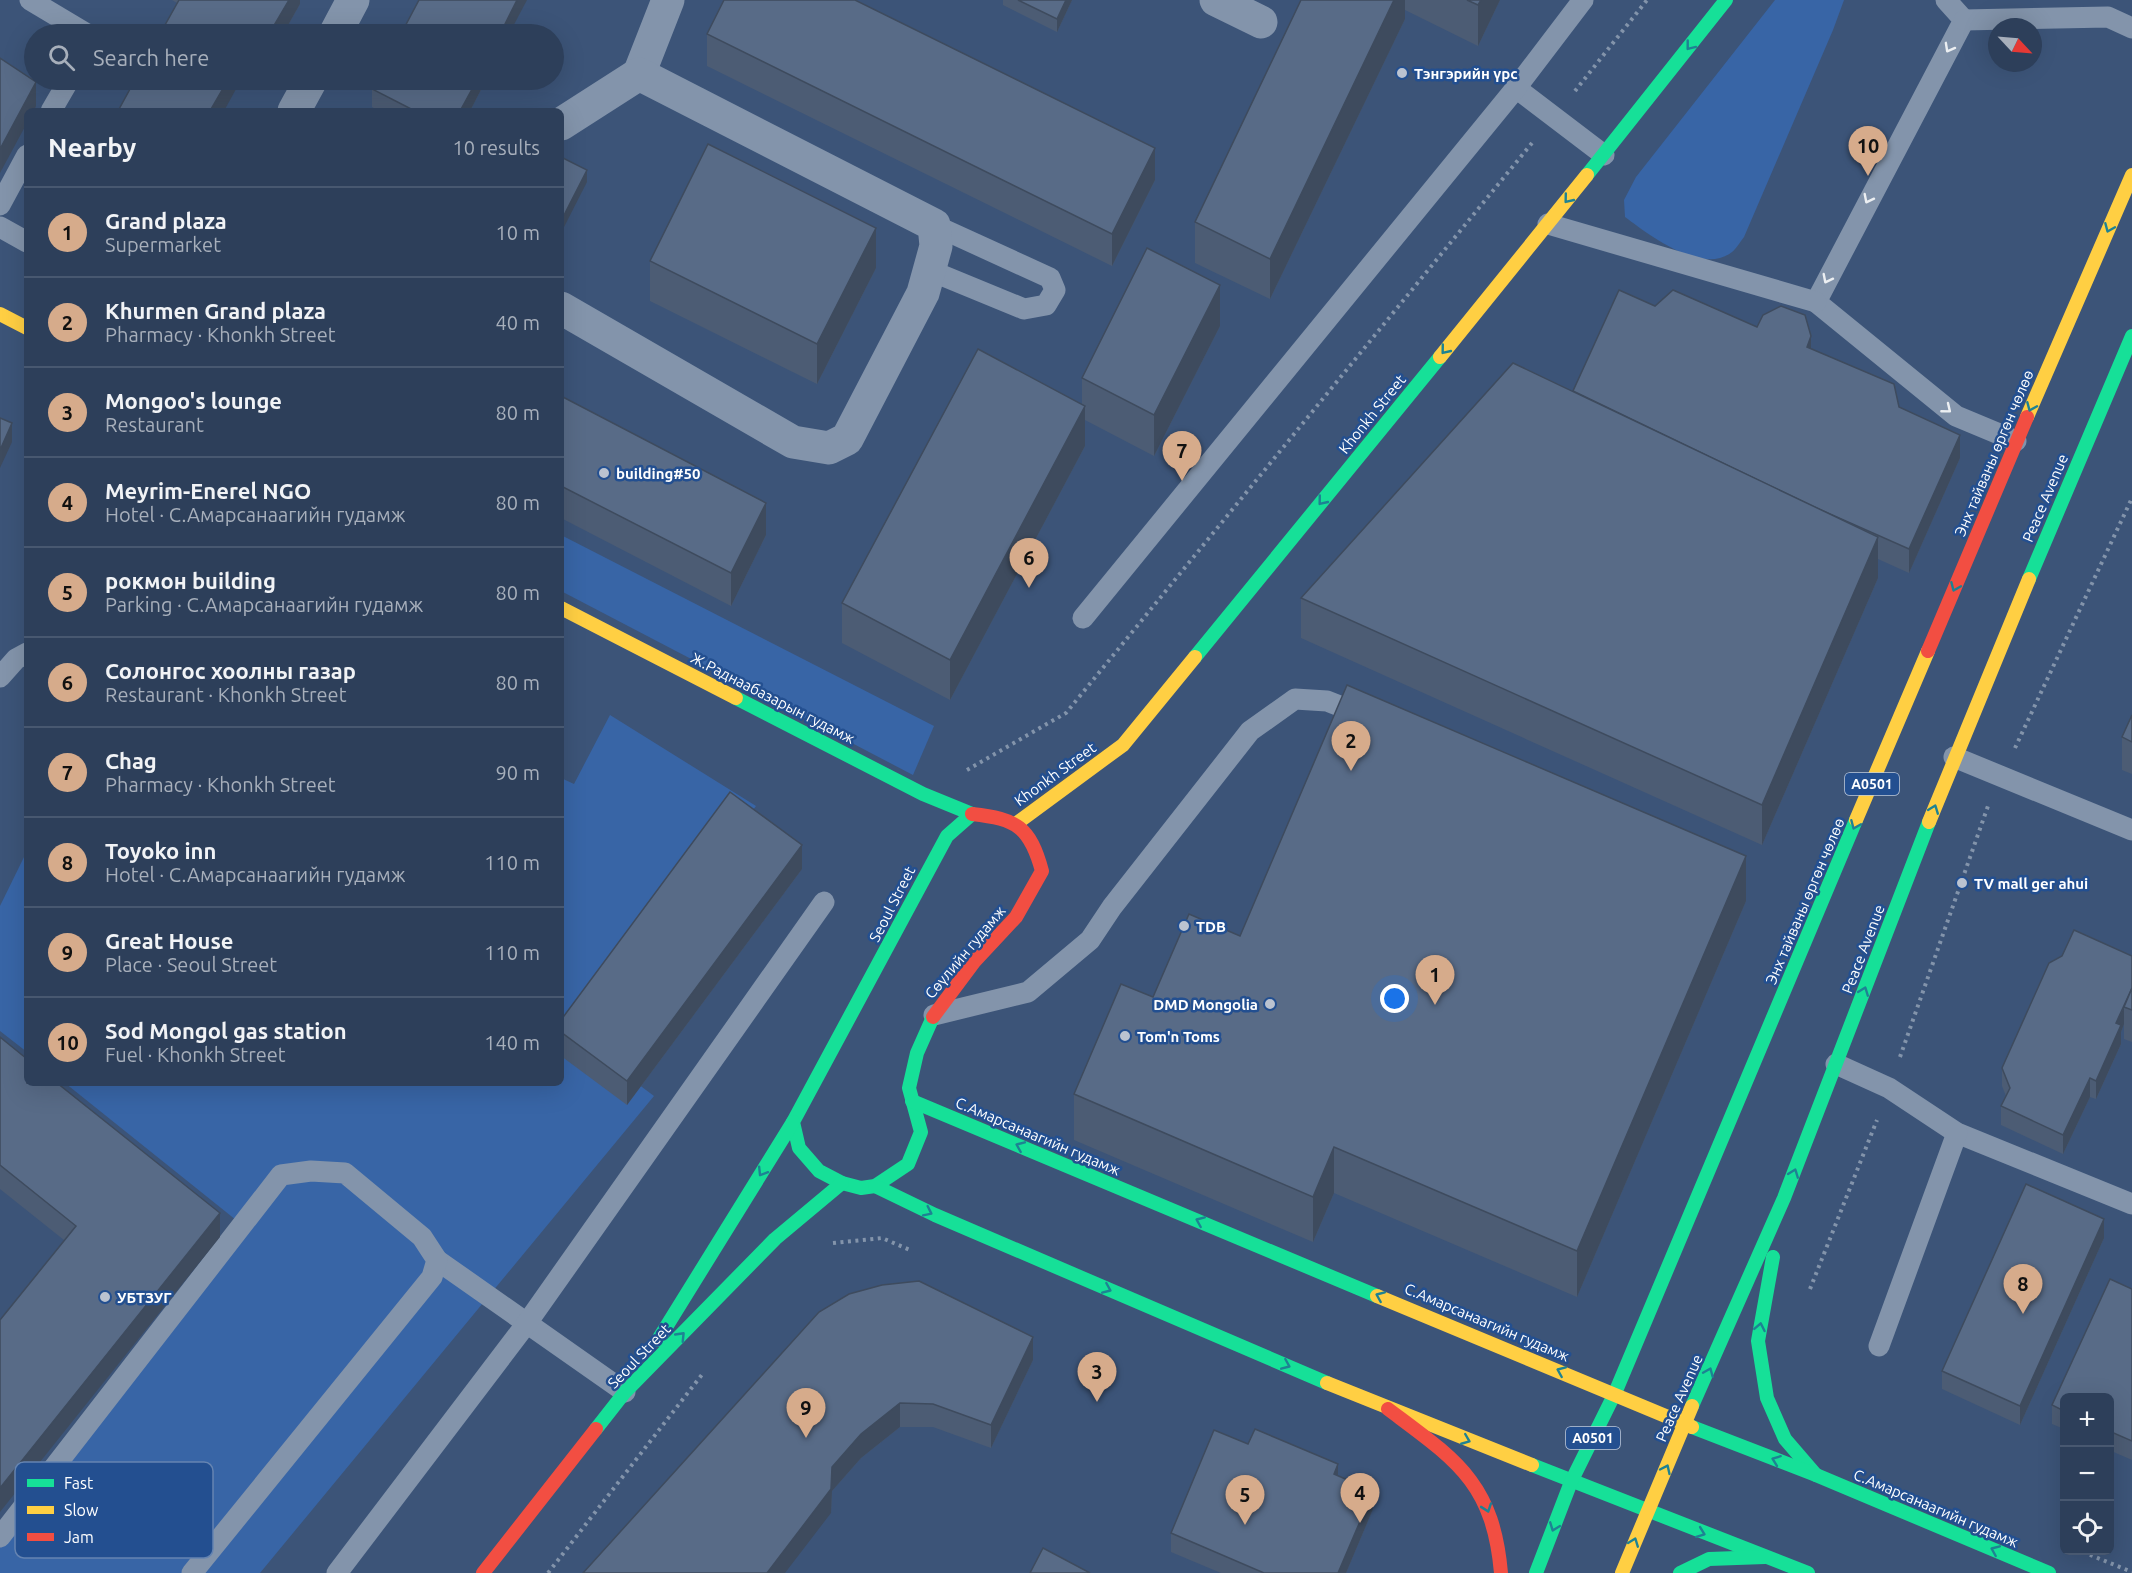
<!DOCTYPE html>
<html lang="en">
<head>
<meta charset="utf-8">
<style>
	body { margin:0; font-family:Ubuntu,sans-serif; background:#354660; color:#f1f3f6 }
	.controls { position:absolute; right:18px; bottom:18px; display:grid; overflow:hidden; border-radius:9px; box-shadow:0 6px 24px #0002 }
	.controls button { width:54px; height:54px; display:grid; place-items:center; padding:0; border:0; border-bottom:2px solid #485870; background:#2d3f5a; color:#f1f3f6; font:30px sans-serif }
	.compass { position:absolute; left:1988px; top:18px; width:54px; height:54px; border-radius:50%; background:#2d3f5a; box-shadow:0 6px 24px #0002; rotate:116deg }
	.you { position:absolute; left:1395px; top:999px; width:21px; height:21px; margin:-15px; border:4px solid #fff; border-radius:50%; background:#1a73e8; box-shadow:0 0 0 9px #1a73e833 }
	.badge { display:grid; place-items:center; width:39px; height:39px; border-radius:50%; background:#d6ab8b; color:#111; font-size:20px; font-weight:700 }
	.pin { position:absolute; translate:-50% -50px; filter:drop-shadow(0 2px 3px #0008) }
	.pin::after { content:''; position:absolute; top:32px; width:21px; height:18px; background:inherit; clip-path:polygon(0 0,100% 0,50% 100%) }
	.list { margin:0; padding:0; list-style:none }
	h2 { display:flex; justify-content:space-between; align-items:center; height:78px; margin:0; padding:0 24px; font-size:26px }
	h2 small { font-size:20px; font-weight:400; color:#a7afbb }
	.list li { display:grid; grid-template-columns:39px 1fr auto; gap:18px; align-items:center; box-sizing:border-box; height:90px; padding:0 24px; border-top:2px solid #485870 }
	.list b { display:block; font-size:22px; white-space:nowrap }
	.list p { margin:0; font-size:20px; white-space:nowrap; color:#a7afbb }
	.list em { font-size:20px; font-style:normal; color:#a7afbb }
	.icon { flex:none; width:33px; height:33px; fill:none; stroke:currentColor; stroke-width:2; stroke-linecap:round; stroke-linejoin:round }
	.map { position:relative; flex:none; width:2132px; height:1573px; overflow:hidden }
	.search { position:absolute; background:#2d3f5a; box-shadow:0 6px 24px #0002; left:24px; top:24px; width:540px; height:66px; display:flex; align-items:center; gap:15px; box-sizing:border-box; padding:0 21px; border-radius:33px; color:#a7afbb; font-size:22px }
	.panel { position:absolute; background:#2d3f5a; box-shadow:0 6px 24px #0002; left:24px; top:108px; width:540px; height:978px; border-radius:9px }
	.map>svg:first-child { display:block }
	.green { fill:#3865a6 }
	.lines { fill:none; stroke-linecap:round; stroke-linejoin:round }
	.path { stroke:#8394ab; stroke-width:4; stroke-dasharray:3 4.5; stroke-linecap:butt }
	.lane { stroke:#8394ab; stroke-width:21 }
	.street { stroke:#8394ab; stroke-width:33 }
	.fast { stroke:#16e098; stroke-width:14 }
	.slow { stroke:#ffcf43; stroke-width:14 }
	.jam { stroke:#f24e42; stroke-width:14 }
	.wall { fill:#4c5c74 }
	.shaded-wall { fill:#3e4b5e }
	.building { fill:#586b87; stroke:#3e4b5e; stroke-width:1.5 }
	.oneway { stroke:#1e8293 }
	.oneway2 { stroke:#eceff2 }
	.poi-dot { fill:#bbc3d0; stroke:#234f90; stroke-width:2 }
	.labels { text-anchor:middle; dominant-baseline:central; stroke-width:5; stroke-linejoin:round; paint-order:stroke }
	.shield { fill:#234f90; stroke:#bdcade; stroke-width:1.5 }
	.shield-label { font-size:14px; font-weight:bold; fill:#fff }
	.poi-label { font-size:15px; font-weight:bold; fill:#fff; stroke:#234f90; text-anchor:start }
	.street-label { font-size:15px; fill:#fff; stroke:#234f90 }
	.key { fill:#234f90; stroke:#6584b1; stroke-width:1.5 }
	.key-label { font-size:16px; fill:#fff }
</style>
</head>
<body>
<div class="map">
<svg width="2132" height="1573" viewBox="0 0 2132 1573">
	<rect width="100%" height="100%" fill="#3c5478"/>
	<g class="green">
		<path d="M1775 0H1844L1833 30 1744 237C1740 242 1736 249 1732 252 1702 276 1648 234 1625 217L1624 200 1636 177Z"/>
		<path d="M561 535 934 726 913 775 561 591Z"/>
		<path d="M610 715 756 806 582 1042 654 1096 260 1573H0V1536L246 1228 65 1083H561V778L574 784Z"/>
		<path d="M27 851V1052L0 1031V906Z"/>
	</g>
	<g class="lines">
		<g class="path">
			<path d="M1575 91 1647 0"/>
			<path d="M2015 748 2132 498"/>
			<path d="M967 770 1066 713 1532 143"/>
			<path d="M1900 1057 1988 806"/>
			<path d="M833 1243 882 1238 910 1250"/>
			<path d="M1810 1289 1877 1120"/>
			<path d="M2083 1552 2132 1572"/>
			<path d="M548 1573 704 1372"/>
		</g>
		<g class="lane">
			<path d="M30 0 87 34"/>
			<path d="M1946 0 1964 20 1816 302 1956 416 2016 441"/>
			<path d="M1964 20 2108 17 2132 28"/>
			<path d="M1516 88 1604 155"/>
			<path d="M51 111 69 80"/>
			<path d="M0 205 27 155"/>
			<path d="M1548 224 1816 302"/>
			<path d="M0 227 27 242"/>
			<path d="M929 270 1024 309 1046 305 1055 290 1050 278 934 225"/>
			<path d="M1083 618 1516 88 1583 0"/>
			<path d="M0 677 16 659 27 653"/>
			<path d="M1954 757 2132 830"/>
			<path d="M934 1015 1028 992 1090 940 1112 907 1250 731 1295 699 1327 701 1365 716"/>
			<path d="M1836 1064 1889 1088 1957 1133 2132 1204"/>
			<path d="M437 1260 625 1392"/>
			<path d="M1879 1346 1957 1133"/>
			<path d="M0 1537 281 1175 311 1171 345 1173 422 1237 437 1260 432 1277 192 1573"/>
			<path d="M337 1573 527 1323 824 902"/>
		</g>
		<g class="street">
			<path d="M1216 0 1261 22"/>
			<path d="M335 34 353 0"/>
			<path d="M639 74 668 0"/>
			<path d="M294 111 311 80"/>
			<path d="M561 124 639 74 934 225 936 246 923 293 847 439 829 448 793 442 561 308"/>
		</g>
		<g class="fast">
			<path d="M1587 175 1726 0"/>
			<path d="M2029 579 2132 336"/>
			<path d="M1195 657 1440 357"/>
			<path d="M736 698 923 794 972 814"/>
			<path d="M933 1017 917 1053 909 1088 921 1132 908 1164 875 1186 861 1188 842 1183 819 1171 799 1148 793 1122 947 836 972 814"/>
			<path d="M912 1101 1377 1296"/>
			<path d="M875 1186 935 1215 1327 1383"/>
			<path d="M1773 1257 1758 1341 1767 1398 1785 1439 1816 1475"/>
			<path d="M658 1340 793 1122"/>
			<path d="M1692 1406 1784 1198 1929 822"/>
			<path d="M1692 1427 1816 1475 2049 1573"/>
			<path d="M596 1429 625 1392 775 1239 842 1183"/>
			<path d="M1532 1465 1808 1573"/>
			<path d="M1536 1573 1571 1482 1615 1393 1856 820"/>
			<path d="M1680 1573 1709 1559 1765 1557"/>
		</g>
		<g class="slow">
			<path d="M0 314 27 328"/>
			<path d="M1440 357 1587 175"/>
			<path d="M2027 417 2132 175"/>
			<path d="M561 608 736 698"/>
			<path d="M1856 820 1928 651"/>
			<path d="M1929 822 2029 579"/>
			<path d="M1017 823 1123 745 1195 657"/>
			<path d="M1377 1296 1692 1427"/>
			<path d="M1327 1383 1532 1465"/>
			<path d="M1622 1573 1692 1406"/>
		</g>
		<g class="jam">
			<path d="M1928 651 2027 417"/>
			<path d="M933 1017 974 962 1016 917 1042 871C1030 827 1017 819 972 814"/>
			<path d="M1388 1409C1456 1460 1493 1482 1501 1573"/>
			<path d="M483 1573 596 1429"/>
		</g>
	</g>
	<g class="wall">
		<path d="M172 0H300V4L283 34H160L177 3Z"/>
		<path d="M1003 0H1072L1057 32 1003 5Z"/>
		<path d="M1301 0H1500L1478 46 1405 10V19L1270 299 1195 263V222Z"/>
		<path d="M707 34 1155 180 1112 266 707 66Z"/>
		<path d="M486 80 470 111H379L372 107V89Z"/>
		<path d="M650 261 876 268 817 384 650 301Z"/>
		<path d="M1655 306 1757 327 1811 348 1899 407 1960 458 1909 573 1878 559V578L1762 845 1301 638V598L1573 391Z"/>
		<path d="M1220 326 1154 456 1085 420V446L950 700 842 643V603L1082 404V378Z"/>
		<path d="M561 396 766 535 731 606 561 518Z"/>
		<path d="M2132 715V774L2122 770V737Z"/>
		<path d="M802 869 627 1105 561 1056V1020Z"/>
		<path d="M1746 901 1577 1297 1334 1193 1313 1242 1074 1140V1094L1153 997 1240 936Z"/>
		<path d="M2132 956V1042L2124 1039V1024L2121 1032V1044L2096 1099 2090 1097 2063 1154 2001 1125V1106L2006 1096 2002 1086V1068Z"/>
		<path d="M0 1037 220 1237 64 1240 0 1189Z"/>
		<path d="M2104 1238 2020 1425 1942 1389V1371Z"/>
		<path d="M2132 1289V1460L2109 1450V1398H2064V1429L2052 1424V1405Z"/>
		<path d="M819 1312 1033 1360 991 1448 933 1427H900L861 1458 832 1491 831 1513Z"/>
		<path d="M1248 1444 1338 1476 1373 1509 1346 1573H1221L1171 1552V1533Z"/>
	</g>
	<g class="shaded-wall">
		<path d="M289 0H300V4L283 34H269Z"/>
		<path d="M517 0H527L509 34H500Z"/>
		<path d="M1066 0H1072L1057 32V19Z"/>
		<path d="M1394 0H1405V19L1270 299V259Z"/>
		<path d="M1481 0H1500L1478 46V5Z"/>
		<path d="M228 80H241L224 111H210Z"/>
		<path d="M477 80H486L470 111H460Z"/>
		<path d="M36 82V106L34 111H27V123L0 173V149Z"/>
		<path d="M1155 148V180L1112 266V234Z"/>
		<path d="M587 170V182L561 233V221Z"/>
		<path d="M876 228V268L817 384V344Z"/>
		<path d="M1220 285V326L1154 456V415Z"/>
		<path d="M1811 336V359L1807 347Z"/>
		<path d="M1085 406V446L950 700V660Z"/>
		<path d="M12 423V442L0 468V450Z"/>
		<path d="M1960 435V458L1909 573V549Z"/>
		<path d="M766 503V535L731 606V573Z"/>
		<path d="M1878 537V578L1762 845V805Z"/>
		<path d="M802 845V869L627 1105V1081Z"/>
		<path d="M1746 856V901L1577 1297V1251Z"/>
		<path d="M2124 1007V1024L2121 1032V1044L2096 1099V1081L2116 1023Z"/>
		<path d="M2090 1078V1097L2063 1154V1135Z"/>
		<path d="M1334 1147V1193L1313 1242V1197Z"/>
		<path d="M220 1213V1237L0 1512V1488Z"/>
		<path d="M2104 1219V1238L2020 1425V1406Z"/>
		<path d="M1033 1337V1360L991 1448V1425Z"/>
		<path d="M900 1403V1427L861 1458 832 1491 831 1513 785 1573H767L832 1467 861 1434Z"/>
		<path d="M1338 1464V1483L1334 1474Z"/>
		<path d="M1373 1491V1509L1346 1573H1338Z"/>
	</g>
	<g class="building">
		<path d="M179 0H289L269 34H255L254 33 253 34H160Z"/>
		<path d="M419 0H517L500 34H401Z"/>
		<path d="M724 0H855L1155 148 1112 234 707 34Z"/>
		<path d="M1018 0H1066L1057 19Z"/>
		<path d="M1301 0H1394L1270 259 1195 222Z"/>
		<path d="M1467 0H1481L1478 5Z"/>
		<path d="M0 58 36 82 0 149Z"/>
		<path d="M135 80H228L210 111H118Z"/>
		<path d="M377 80H477L460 111H415L372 89Z"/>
		<path d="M708 144 876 228 817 344 650 261Z"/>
		<path d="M561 157 587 170 561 221Z"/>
		<path d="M1147 248 1220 285 1154 415 1082 378Z"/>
		<path d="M1619 290 1655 306 1673 290 1757 327 1763 315 1781 306 1805 315 1811 336 1807 347 1894 384 1899 407 1960 435 1909 549 1812 506 1573 391Z"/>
		<path d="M978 349 1085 406 950 660 842 603Z"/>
		<path d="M1513 363 1878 537 1762 805 1301 598Z"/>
		<path d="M561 396 766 503 731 573 561 486Z"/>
		<path d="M0 418 12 423 0 450Z"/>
		<path d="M1347 685 1746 856 1577 1251 1334 1147 1313 1197 1074 1094 1121 984 1153 997 1189 914 1240 936Z"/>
		<path d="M2132 715V742L2122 737Z"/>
		<path d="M730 792 802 845 627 1081 561 1032V1020Z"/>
		<path d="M2074 930 2132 956V988L2116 1023 2121 1025 2096 1081 2090 1078 2063 1135 2001 1106 2010 1088 2002 1068 2049 963 2062 956Z"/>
		<path d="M2132 988V1010L2124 1007Z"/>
		<path d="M0 1037 27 1059V1083H57L220 1213 0 1488V1320L76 1226 0 1165Z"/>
		<path d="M2026 1184 2104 1219 2020 1406 1942 1371Z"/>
		<path d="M2110 1279 2132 1289V1441L2109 1431V1398H2064V1411L2052 1405Z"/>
		<path d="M919 1281 1033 1337 991 1425 933 1404 900 1403 861 1434 832 1467 831 1489 767 1573H583L819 1312 849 1294 882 1285Z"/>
		<path d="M1255 1429 1338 1464 1334 1474 1373 1491 1338 1573H1264L1171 1533 1214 1430 1248 1444Z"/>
		<path d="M1043 1548 1090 1573H1030Z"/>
	</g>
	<defs><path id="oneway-chevron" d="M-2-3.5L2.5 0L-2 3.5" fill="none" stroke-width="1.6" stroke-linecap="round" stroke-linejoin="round" transform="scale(1.5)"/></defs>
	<g class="oneway">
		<use href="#oneway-chevron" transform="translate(1690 46) rotate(128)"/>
		<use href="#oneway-chevron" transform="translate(1568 199) rotate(129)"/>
		<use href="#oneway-chevron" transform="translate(2109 228) rotate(113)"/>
		<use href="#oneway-chevron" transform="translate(1445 350) rotate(129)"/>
		<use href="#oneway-chevron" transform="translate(2031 407) rotate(113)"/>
		<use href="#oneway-chevron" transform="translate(1322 501) rotate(129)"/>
		<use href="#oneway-chevron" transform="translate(1955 587) rotate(113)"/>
		<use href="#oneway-chevron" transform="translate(1934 809) rotate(-69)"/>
		<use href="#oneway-chevron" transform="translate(1855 825) rotate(113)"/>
		<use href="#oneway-chevron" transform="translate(1864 991) rotate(-69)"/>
		<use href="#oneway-chevron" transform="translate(1020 1146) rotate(-157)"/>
		<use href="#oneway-chevron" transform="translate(762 1172) rotate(122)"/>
		<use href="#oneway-chevron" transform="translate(1794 1173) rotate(-69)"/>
		<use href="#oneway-chevron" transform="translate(928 1212) rotate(26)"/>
		<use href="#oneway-chevron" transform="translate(1200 1221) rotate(-157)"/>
		<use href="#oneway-chevron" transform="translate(1107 1289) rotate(23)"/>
		<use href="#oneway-chevron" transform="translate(1380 1296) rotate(-157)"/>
		<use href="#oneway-chevron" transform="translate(1760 1327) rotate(-79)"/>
		<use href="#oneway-chevron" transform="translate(681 1336) rotate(-46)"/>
		<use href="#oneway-chevron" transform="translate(1286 1365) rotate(23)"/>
		<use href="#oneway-chevron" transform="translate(1561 1371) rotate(-157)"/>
		<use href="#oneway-chevron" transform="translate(1709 1372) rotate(-67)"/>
		<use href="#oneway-chevron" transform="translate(1466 1440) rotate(22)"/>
		<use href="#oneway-chevron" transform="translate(1776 1460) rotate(-159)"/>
		<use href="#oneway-chevron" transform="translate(1666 1469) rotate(-65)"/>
		<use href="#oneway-chevron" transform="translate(1487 1508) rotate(71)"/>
		<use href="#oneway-chevron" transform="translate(1554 1527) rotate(111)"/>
		<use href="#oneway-chevron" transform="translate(1701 1533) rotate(21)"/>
		<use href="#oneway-chevron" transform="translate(1634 1542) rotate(-69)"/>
		<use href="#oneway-chevron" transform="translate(1995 1550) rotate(-157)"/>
	</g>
	<g class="oneway2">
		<use href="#oneway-chevron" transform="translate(1949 48) rotate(119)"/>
		<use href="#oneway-chevron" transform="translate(1868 199) rotate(117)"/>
		<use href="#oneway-chevron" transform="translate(1827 279) rotate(117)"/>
		<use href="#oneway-chevron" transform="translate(1947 409) rotate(39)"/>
	</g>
	<g class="poi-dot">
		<circle cx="1402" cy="73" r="6"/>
		<circle cx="604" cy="473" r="6"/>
		<circle cx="1962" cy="883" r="6"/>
		<circle cx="1184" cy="926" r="6"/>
		<circle cx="1270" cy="1004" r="6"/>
		<circle cx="1125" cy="1036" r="6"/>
		<circle cx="105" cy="1297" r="6"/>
	</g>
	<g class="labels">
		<g class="shield">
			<rect x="1845" y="773" width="54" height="22" rx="4.5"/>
			<rect x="1566" y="1427" width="54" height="22" rx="4.5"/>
		</g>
		<g class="shield-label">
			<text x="1872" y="784">A0501</text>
			<text x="1593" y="1438">A0501</text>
		</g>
		<g class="poi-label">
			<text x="1414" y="73">Тэнгэрийн үрс</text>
			<text x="616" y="473">building#50</text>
			<text x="1974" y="883">TV mall ger ahui</text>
			<text x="1196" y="926">TDB</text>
			<text x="1258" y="1004" text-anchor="end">DMD Mongolia</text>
			<text x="1137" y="1036">Tom'n Toms</text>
			<text x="117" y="1297">УБТЗУГ</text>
		</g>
		<g class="street-label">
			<text transform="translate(1372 414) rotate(-51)">Khonkh Street</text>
			<text transform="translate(1994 453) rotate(-67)">Энх тайваны өргөн чөлөө</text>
			<text transform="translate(2045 498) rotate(-67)">Peace Avenue</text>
			<text transform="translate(773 698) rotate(27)">Ж.Раднаабазарын гудамж</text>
			<text transform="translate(1055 774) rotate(-36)">Khonkh Street</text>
			<text transform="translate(1805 901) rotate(-67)">Энх тайваны өргөн чөлөө</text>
			<text transform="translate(892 904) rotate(-63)">Seoul Street</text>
			<text transform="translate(1863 949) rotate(-69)">Peace Avenue</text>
			<text transform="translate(965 952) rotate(-50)">Сөүлийн гудамж</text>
			<text transform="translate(1038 1136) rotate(23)">С.Амарсанаагийн гудамж</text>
			<text transform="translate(1487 1322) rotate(23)">С.Амарсанаагийн гудамж</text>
			<text transform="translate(639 1356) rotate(-46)">Seoul Street</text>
			<text transform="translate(1679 1398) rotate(-66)">Peace Avenue</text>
			<text transform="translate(1936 1508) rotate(23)">С.Амарсанаагийн гудамж</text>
		</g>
	</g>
	<rect x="15" y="1462" width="198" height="96" rx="9" class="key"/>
	<rect x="27" y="1479" width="27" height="8" fill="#16e098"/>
	<rect x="27" y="1506" width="27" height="8" fill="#ffcf43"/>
	<rect x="27" y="1533" width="27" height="8" fill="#f24e42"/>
	<g class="key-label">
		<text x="64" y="1489">Fast</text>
		<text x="64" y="1516">Slow</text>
		<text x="64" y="1543">Jam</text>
	</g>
</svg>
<div class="controls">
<button>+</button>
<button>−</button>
<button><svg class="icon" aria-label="locate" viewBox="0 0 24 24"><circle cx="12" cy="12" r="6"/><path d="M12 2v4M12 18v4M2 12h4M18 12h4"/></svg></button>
</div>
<svg class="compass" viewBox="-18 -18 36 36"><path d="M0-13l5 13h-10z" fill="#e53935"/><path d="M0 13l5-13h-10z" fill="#a7afbb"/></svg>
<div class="you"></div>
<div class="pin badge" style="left:1435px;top:1005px">1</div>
<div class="pin badge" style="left:1351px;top:771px">2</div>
<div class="pin badge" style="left:1097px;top:1402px">3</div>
<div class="pin badge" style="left:1360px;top:1523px">4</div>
<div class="pin badge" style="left:1245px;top:1525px">5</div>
<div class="pin badge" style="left:1029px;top:588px">6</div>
<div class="pin badge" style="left:1182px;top:481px">7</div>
<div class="pin badge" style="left:2023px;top:1314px">8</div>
<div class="pin badge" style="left:806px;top:1438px">9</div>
<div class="pin badge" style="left:1868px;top:176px">10</div>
<div class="search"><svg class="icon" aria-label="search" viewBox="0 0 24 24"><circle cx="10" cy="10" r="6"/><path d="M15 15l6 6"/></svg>Search here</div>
<section class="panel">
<h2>Nearby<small>10 results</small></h2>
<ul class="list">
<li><span class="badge">1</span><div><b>Grand plaza</b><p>Supermarket</p></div><em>10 m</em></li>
<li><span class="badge">2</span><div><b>Khurmen Grand plaza</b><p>Pharmacy · Khonkh Street</p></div><em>40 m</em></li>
<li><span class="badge">3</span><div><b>Mongoo's lounge</b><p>Restaurant</p></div><em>80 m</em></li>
<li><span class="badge">4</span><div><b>Meyrim-Enerel NGO</b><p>Hotel · С.Амарсанаагийн гудамж</p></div><em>80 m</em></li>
<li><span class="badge">5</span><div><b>рокмон building</b><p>Parking · С.Амарсанаагийн гудамж</p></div><em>80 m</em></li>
<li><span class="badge">6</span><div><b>Солонгос хоолны газар</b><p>Restaurant · Khonkh Street</p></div><em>80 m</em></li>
<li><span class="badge">7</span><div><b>Chag</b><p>Pharmacy · Khonkh Street</p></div><em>90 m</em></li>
<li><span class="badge">8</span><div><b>Toyoko inn</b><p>Hotel · С.Амарсанаагийн гудамж</p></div><em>110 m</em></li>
<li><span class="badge">9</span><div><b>Great House</b><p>Place · Seoul Street</p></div><em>110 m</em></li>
<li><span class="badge">10</span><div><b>Sod Mongol gas station</b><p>Fuel · Khonkh Street</p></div><em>140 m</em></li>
</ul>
</section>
</div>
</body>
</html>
